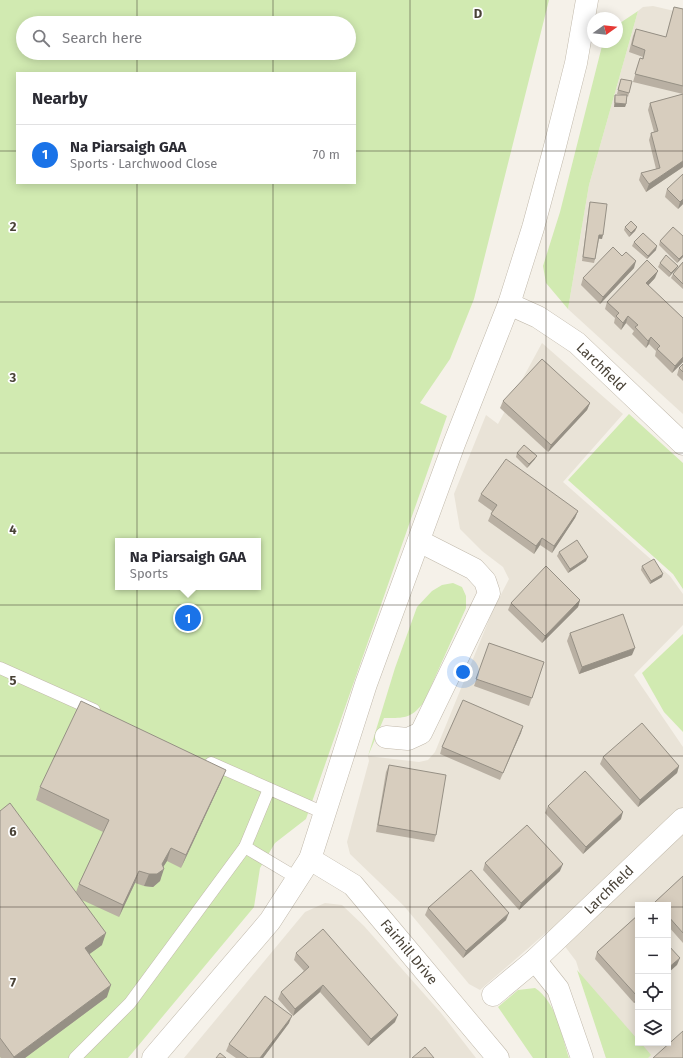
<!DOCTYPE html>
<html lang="en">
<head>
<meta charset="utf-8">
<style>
	body { margin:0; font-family:"Fira Sans",sans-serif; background:#f7f7f7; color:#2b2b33 }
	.controls { position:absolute; right:12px; bottom:12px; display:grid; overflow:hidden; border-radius:0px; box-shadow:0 2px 10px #0003 }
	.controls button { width:36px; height:36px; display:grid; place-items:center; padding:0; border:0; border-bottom:1px solid #e1e1e2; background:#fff; color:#2b2b33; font:20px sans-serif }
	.compass { position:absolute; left:587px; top:12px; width:36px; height:36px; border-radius:50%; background:#fff; box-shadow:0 2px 10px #0003; rotate:75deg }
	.you { position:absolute; left:463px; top:672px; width:14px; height:14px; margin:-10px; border:3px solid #fff; border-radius:50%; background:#1a73e8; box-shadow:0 0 0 6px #1a73e833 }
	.badge { display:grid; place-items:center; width:26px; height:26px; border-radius:50%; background:#1a73e8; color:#fff; font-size:13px; font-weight:700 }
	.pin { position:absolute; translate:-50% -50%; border:2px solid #fff; box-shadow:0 1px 4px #0006 }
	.popup { position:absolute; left:115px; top:538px; width:146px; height:52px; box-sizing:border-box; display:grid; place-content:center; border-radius:0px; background:#fff; filter:drop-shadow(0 1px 3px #0005); font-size:13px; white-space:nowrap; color:#7c7c81 }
	.popup b { font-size:15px; color:#2b2b33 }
	.popup::after { content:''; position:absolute; left:50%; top:100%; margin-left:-8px; border:8px solid transparent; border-top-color:#fff }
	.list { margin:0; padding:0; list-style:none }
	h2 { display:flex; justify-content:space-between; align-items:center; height:52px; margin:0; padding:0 16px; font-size:17px }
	h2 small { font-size:13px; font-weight:400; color:#7c7c81 }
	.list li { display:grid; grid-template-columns:26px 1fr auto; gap:12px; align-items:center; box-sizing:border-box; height:60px; padding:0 16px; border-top:1px solid #e1e1e2 }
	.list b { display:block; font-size:15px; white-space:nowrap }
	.list p { margin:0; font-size:13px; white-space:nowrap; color:#7c7c81 }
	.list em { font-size:13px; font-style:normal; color:#7c7c81 }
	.icon { flex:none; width:22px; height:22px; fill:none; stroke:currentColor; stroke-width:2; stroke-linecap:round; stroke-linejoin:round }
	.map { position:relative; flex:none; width:683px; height:1058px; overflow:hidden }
	.search { position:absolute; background:#fff; box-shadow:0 2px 10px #0003; left:16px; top:16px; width:340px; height:44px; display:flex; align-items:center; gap:10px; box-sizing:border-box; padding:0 14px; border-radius:22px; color:#7c7c81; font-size:15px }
	.panel { position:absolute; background:#fff; box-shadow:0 2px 10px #0003; left:16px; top:72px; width:340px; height:112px; border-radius:0px }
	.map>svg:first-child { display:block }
	.residential { fill:#e9e3d7; fill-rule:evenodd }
	.green { fill:#d1eab1; fill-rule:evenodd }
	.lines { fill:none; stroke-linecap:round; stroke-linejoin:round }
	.service-casing { stroke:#c1b9ab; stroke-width:13 }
	.minor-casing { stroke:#c1b9ab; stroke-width:23 }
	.tertiary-casing { stroke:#c1b9ab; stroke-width:23 }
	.service { stroke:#fff; stroke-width:12 }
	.minor { stroke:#fff; stroke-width:22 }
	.tertiary { stroke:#fff; stroke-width:22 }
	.wall { fill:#b9b0a3 }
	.shaded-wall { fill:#969085 }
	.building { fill:#d7cdbe; stroke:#969085 }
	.grid { fill:none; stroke:#494237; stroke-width:1; stroke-opacity:0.55 }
	.labels { text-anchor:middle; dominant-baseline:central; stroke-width:3.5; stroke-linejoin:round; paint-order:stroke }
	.street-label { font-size:14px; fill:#494237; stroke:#fff }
	.grid-label { font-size:13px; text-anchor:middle; font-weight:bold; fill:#494237; stroke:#fff; stroke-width:3.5; stroke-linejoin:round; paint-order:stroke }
</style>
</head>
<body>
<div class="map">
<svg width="683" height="1058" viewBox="0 0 683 1058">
	<rect width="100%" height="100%" fill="#f5f1e9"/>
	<g class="residential">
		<path d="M653 6 683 13V414L568 309 589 185 638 11 643 7Z"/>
		<path d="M542 343 623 414 563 482 670 576 683 594V625L634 675 683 747V1058H606L576 961 554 932 548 931 480 990 469 984 404 906 350 854 347 842 369 761 368 756 419 762 428 760 435 752 493 610 509 579 503 567 482 551 460 529 454 494 486 415 498 424ZM638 905H668V1043H638Z"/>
		<path d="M325 903 342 905 364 926 441 1013 476 1058H184L305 912Z"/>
	</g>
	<g class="green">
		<path d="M0 0H549L474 299 450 359 420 403 447 416 306 819 275 843 260 868 254 907 128 1058H0ZM23 23H349V53H23ZM17 73H355V183H17ZM118 541H258V587H118Z"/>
		<path d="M638 11 589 185 568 309 546 283 543 266 560 212 603 42H617V25Z"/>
		<path d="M629 414 683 463V589L673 574 568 480Z"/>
		<path d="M453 583 462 587 466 596V608L424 702C411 719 404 718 384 718L368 756 395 668 417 607 432 591 442 585Z"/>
		<path d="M683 634V732L664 712 642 673Z"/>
		<path d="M577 970 638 1040V1043H641L651 1055 648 1058H606Z"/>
		<path d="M535 988C557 1003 561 1034 569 1058H533L498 1007 518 990Z"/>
	</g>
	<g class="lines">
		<g class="service-casing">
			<g id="service">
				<path d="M0 668 94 710"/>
				<path d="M211 763 324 813"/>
				<path d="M245 847 297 878"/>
				<path d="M75 1058 130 1003 245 847 269 789"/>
			</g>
		</g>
		<g class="minor-casing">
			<g id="minor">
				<path d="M509 304 538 317 577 343 683 444"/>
				<path d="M386 737 408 739 421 733 489 593 485 581 474 569 419 541"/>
				<path d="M310 859 353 885 498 1058"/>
				<path d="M535 960 558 989 582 1058"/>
				<path d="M493 995 535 960 683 819"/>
			</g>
		</g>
		<g class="tertiary-casing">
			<path id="tertiary" d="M153 1058 270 921 310 859 366 684 454 444 509 304 533 228 553 154 576 63 587 0"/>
		</g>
		<use href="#service" class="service"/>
		<use href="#minor" class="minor"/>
		<use href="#tertiary" class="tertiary"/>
	</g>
	<g class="wall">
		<path d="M674 7 683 9V94L633 82 640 58H642L643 57 629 52 633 36 636 29 666 37Z"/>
		<path d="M621 79 629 93 628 97 627 96 626 104 625 107H614V99L615 95H622L617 94Z"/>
		<path d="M683 94V167L646 192 639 180 641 173 656 169 649 140 651 133 654 132 648 110 650 103Z"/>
		<path d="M667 189 683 204 678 209 665 197Z"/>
		<path d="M590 202 602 239H599L595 259 594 263 582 261 589 206Z"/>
		<path d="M625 227H637L635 231 629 237 624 230Z"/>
		<path d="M660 241 683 257 677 263 659 245Z"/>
		<path d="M634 242 656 250 647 259 632 246Z"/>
		<path d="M683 262V289L671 278 673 274 676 269 669 277 658 267 660 263 678 266 676 269Z"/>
		<path d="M634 268 600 304 581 285 583 278Z"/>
		<path d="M655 278 648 285 683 318V362L672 373 655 356 656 351 649 344 646 348 632 334 634 331 626 323 621 330 614 323 615 318 605 309 607 302Z"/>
		<path d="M683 364V381L677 375 679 368Z"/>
		<path d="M503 401 590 403 587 410 548 452 500 408Z"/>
		<path d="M517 453 535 459 527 468 516 457Z"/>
		<path d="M481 494 578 511 575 518 552 553 540 545 534 554 488 521 491 514 492 511 478 501Z"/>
		<path d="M559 552 586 561 568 573 557 556Z"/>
		<path d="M642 566 662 577 650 584 641 570Z"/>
		<path d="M580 600 578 607 542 643 508 610 511 603Z"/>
		<path d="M570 633 632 655 579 674 567 641Z"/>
		<path d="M489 643 544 662 529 706 474 686Z"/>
		<path d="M523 726 500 780 440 754 442 747Z"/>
		<path d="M603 757 679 766 677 773 638 807 600 764Z"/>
		<path d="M389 765 436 835 434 842 376 832 386 772Z"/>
		<path d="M221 782 181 868 167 861 163 867 160 881 153 887 144 886 135 883 119 917 82 900 102 945 89 954 107 997 25 1058H1L0 1057V811L76 892 79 884 103 832 36 800 40 787Z"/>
		<path d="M548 806 621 819 583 854 545 813Z"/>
		<path d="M485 863 560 871 519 910 483 870Z"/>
		<path d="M683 876V943L668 926V905H654L655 902Z"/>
		<path d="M428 908 506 920 463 958 425 915Z"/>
		<path d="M638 915V1000L634 1003 595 959 597 952Z"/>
		<path d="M296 953 395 1022 368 1046 320 992 293 1016 278 999 281 992 304 971 294 960Z"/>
		<path d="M289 1023 263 1058H236L226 1051 229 1044Z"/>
	</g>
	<g class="shaded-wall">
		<path d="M615 103 626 104 625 107H614Z"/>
		<path d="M683 161V167L646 192 649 184Z"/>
		<path d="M683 199V204L678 209 680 202Z"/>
		<path d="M637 227 635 231 629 237 631 233Z"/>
		<path d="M599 235H603L602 239 598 238Z"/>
		<path d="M657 246 656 250 647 259 648 256Z"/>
		<path d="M683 255V257L677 263 679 259Z"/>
		<path d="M636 261 634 268 600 304 603 297Z"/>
		<path d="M678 266 676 269 669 277 671 273Z"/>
		<path d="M658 271 655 278 644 290 646 283Z"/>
		<path d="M628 316 626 323 621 330 623 323Z"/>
		<path d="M651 337 649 344 646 348 648 341Z"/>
		<path d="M683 357V362L672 373 675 366Z"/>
		<path d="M590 403 587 410 548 452 551 445Z"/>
		<path d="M537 456 535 459 527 468 529 464Z"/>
		<path d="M578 511 575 518 552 553 554 546Z"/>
		<path d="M542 538 540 545 534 554 536 546Z"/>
		<path d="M588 557 586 561 568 573 570 569Z"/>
		<path d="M663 574 662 577 650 584 651 581Z"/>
		<path d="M580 600 578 607 542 643 545 636Z"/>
		<path d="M635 648 632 655 579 674 582 667Z"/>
		<path d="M523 726 521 733 500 780 503 773Z"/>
		<path d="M679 766 677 773 638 807 640 800Z"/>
		<path d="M226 770 221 782 181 868 186 855Z"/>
		<path d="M623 812 621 819 583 854 586 847Z"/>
		<path d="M171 848 167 861 160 872 164 869 160 881 153 887 144 886 149 874 162 864Z"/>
		<path d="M563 864 560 871 519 910 521 903Z"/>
		<path d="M139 871 135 883 119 917 123 905Z"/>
		<path d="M509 913 506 920 463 958 466 951Z"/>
		<path d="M106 933 102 945 80 961 85 948Z"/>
		<path d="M680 958 677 965 668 973V968Z"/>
		<path d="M111 985 107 997 25 1058H13L14 1057Z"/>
		<path d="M323 985 320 992 293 1016 295 1009Z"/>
		<path d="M638 995V1000L634 1003 637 996Z"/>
		<path d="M398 1015 395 1022 368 1046 371 1039Z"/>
		<path d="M292 1016 289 1023 263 1058H260Z"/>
	</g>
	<g class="building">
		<path d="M674 7 683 9V86L635 74 640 58 643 59 645 50 632 45 636 29 666 37Z"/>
		<path d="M621 79 632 81 629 93 618 90Z"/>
		<path d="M683 94V161L649 184 641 173 660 168 651 133 658 131 650 103Z"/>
		<path d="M615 95H627L626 104 615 103Z"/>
		<path d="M683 174V199L680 202 667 189Z"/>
		<path d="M590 202 607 204 603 235H599L595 259 583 257Z"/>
		<path d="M631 221 637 227 631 233 625 227Z"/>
		<path d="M673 227 683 236V255L679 259 660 241Z"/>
		<path d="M643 233 657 246 648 256 634 242Z"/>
		<path d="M613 247 622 256 626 252 636 261 603 297 583 278Z"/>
		<path d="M666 255 678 266 671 273 660 263Z"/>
		<path d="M647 260 658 271 646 283 683 318V357L675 366 657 349 660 346 651 337 648 341 635 327 638 325 628 316 623 323 616 316 619 313 607 302Z"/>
		<path d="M683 262V284L673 274Z"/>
		<path d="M542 359 590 403 551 445 503 401Z"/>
		<path d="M683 364V372L679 368Z"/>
		<path d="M524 445 537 456 529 464 517 453Z"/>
		<path d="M506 459 578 511 554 546 542 538 536 546 491 514 497 505 481 494Z"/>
		<path d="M577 540 588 557 570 569 559 552Z"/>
		<path d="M654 559 663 574 651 581 642 566Z"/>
		<path d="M546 566 580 600 545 636 511 603Z"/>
		<path d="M623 614 635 648 582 667 570 633Z"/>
		<path d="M489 643 544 662 532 698 476 679Z"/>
		<path d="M463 700 523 726 503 773 442 747Z"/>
		<path d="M81 701 226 770 186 855 171 848 162 864 164 869 157 874H149L139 871 123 905 79 884 109 820 40 787Z"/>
		<path d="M642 723 679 766 640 800 603 757Z"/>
		<path d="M389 765 446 775 436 835 378 825Z"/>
		<path d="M585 771 623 812 586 847 548 806Z"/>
		<path d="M10 803 106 933 85 948 111 985 14 1057 0 1038V811Z"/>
		<path d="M527 825 563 864 521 903 485 863Z"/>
		<path d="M471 870 509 913 466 951 428 908Z"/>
		<path d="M683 876V933L668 916V905H658L655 902Z"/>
		<path d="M638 915V995L637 996 597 952Z"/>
		<path d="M323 929 398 1015 371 1039 323 985 295 1009 281 992 309 967 296 953Z"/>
		<path d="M668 945 680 958 668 968Z"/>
		<path d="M265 996 292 1016 260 1058H248L229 1044Z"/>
		<path d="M683 1031V1058H653Z"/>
		<path d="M425 1047 434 1058H412Z"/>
		<path d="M220 1053 226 1058H216Z"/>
	</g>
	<path class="grid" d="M137 0V23M273 0V23M410 0V1058M546 0V1058M137 53V73M273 53V73M0 151H17M355 151H683M137 183V1058M273 183V1058M0 302H683M0 453H683M0 605H683M0 756H683M0 907H638M668 907H683"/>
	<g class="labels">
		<g class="street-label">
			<text transform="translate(601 367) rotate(44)">Larchfield</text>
			<text transform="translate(609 890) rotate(-44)">Larchfield</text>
			<text transform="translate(409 952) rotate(50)">Fairhill Drive</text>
		</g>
	</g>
	<g class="grid-label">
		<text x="478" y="18">D</text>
		<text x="13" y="231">2</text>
		<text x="13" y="382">3</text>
		<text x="13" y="534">4</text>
		<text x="13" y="685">5</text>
		<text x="13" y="836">6</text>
		<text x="13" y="987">7</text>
	</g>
</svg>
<div class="controls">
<button>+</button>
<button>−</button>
<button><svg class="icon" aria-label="locate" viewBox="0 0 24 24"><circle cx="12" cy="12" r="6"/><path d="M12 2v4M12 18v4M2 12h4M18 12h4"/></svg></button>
<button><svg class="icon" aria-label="layers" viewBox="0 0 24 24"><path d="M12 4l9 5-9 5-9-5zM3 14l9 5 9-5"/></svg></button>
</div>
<svg class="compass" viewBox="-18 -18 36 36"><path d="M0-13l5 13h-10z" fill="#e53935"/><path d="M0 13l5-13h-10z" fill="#7c7c81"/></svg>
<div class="you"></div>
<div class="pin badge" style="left:188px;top:618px">1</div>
<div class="popup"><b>Na Piarsaigh GAA</b>Sports</div>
<div class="search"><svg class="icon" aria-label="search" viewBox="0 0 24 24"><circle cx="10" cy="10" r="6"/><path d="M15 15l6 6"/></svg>Search here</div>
<section class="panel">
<h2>Nearby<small></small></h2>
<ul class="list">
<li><span class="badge">1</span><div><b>Na Piarsaigh GAA</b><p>Sports · Larchwood Close</p></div><em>70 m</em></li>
</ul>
</section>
</div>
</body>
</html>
